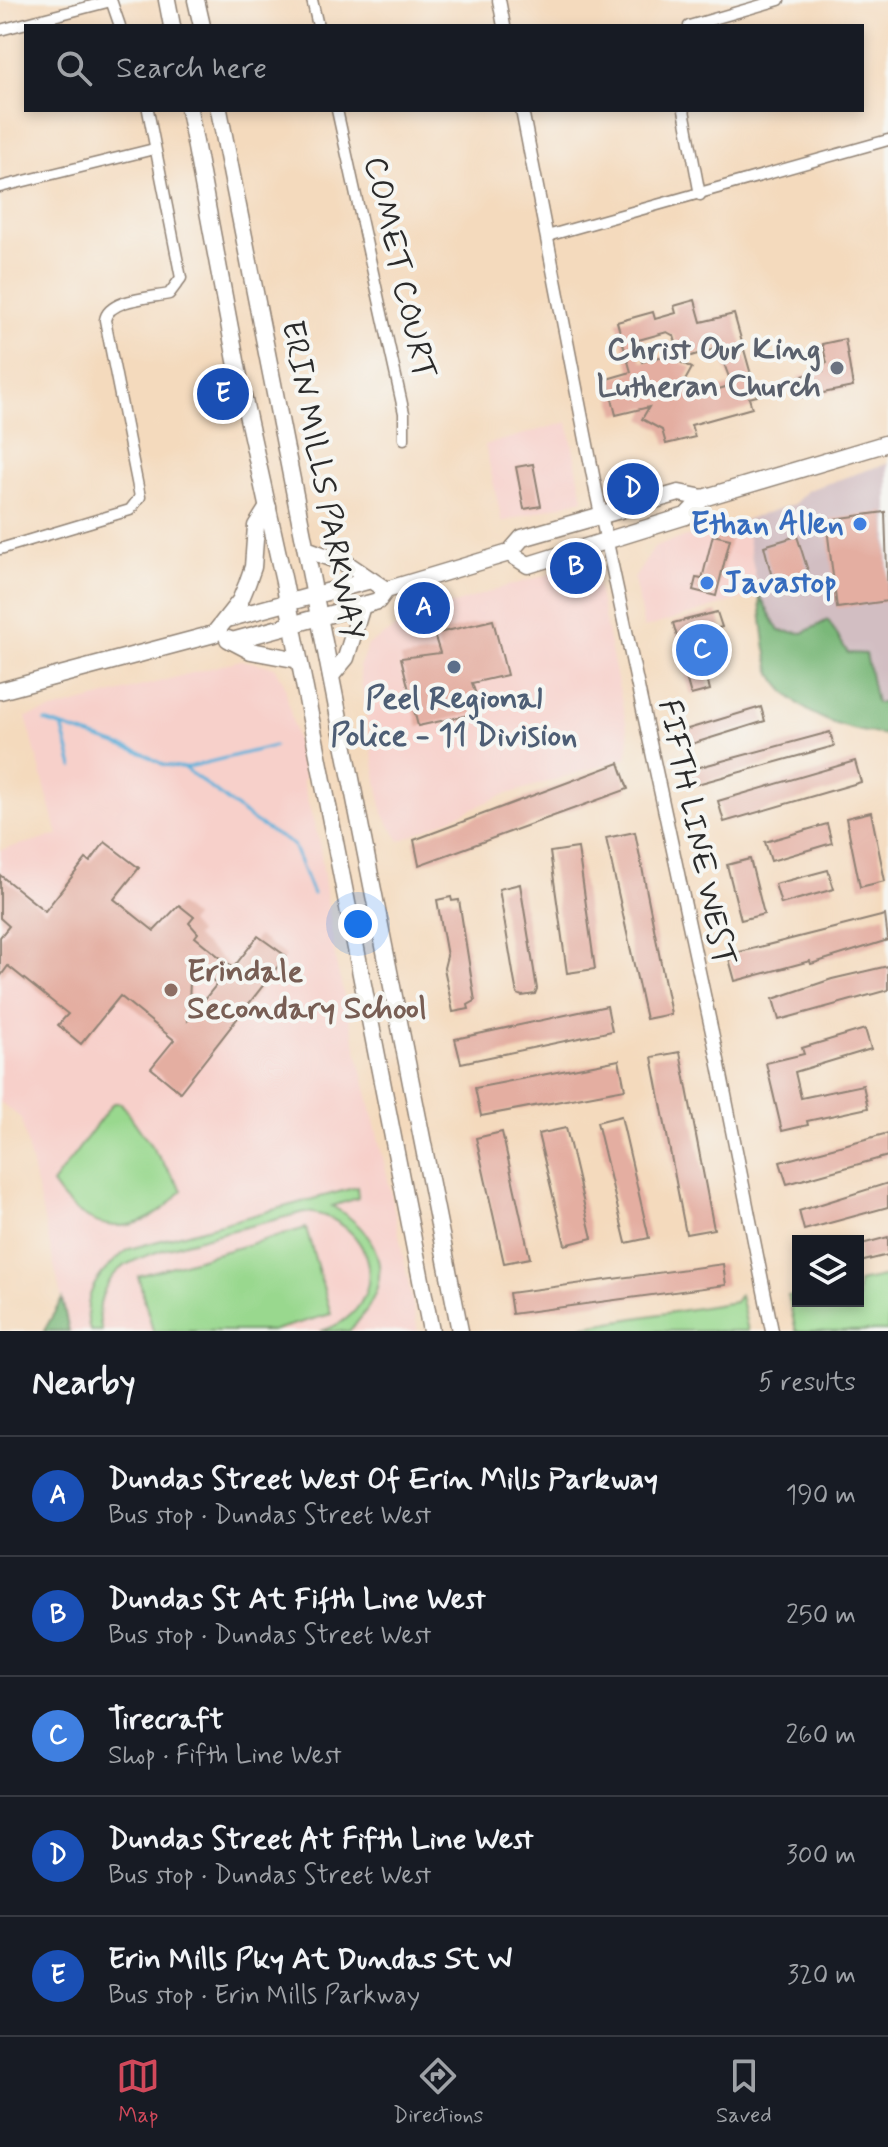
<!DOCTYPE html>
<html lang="en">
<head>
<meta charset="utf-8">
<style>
	body { margin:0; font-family:Mynerve,sans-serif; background:#20242c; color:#f1f3f6 }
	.controls { position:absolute; right:24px; bottom:24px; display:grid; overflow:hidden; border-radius:0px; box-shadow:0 4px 12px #0003 }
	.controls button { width:72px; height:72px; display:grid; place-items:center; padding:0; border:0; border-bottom:2px solid #363941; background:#171b24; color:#f1f3f6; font:40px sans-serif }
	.you { position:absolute; left:358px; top:924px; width:28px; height:28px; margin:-20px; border:6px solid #fff; border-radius:50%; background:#1a73e8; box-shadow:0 0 0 12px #1a73e833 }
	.badge { display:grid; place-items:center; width:52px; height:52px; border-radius:50%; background:#d1495b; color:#fff; font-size:26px; font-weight:700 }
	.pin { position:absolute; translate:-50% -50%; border:4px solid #fff; box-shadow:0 2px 8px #0006 }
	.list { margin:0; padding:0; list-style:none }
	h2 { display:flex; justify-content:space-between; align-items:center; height:104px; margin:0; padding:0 32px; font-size:34px }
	h2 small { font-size:26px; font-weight:400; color:#9ea1a6 }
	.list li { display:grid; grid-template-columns:52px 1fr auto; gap:24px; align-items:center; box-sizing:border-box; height:120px; padding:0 32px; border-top:2px solid #363941 }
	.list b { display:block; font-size:30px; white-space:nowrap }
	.list p { margin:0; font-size:26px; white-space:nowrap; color:#9ea1a6 }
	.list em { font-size:26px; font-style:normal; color:#9ea1a6 }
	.icon { flex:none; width:44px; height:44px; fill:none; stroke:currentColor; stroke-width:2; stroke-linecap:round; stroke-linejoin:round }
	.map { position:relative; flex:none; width:888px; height:1331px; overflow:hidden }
	.search { position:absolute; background:#171b24; box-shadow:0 4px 12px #0003; left:24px; right:24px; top:24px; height:88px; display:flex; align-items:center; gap:20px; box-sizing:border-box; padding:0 28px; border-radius:0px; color:#9ea1a6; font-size:30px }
	.sheet { height:704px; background:#171b24 }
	nav { display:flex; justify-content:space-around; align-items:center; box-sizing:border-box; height:112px; border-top:2px solid #363941; background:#171b24; font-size:22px; color:#9ea1a6 }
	nav a { display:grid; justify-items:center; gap:4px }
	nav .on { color:#d1495b }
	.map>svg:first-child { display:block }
	.built { fill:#f7d0ca }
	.industrial { fill:#d2bec2 }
	.green { fill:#99d88e; stroke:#62825c; stroke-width:2 }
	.forest { fill:#7ab879; stroke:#527252; stroke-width:2 }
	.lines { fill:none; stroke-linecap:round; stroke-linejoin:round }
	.stream { stroke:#5fb1da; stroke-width:3 }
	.building { fill:#e4aea1; fill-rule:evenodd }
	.minor-casing { stroke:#908274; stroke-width:13 }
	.tertiary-casing { stroke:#908274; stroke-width:15 }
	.primary-casing { stroke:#908274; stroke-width:19 }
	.minor { stroke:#fff; stroke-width:10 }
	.tertiary { stroke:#fff; stroke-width:12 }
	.primary { stroke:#fff; stroke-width:16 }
	.worship-dot { fill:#6b7280; stroke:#f6f6f2; stroke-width:3 }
	.shop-dot { fill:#3f7fe0; stroke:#f6f6f2; stroke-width:3 }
	.service-dot { fill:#5c6f8a; stroke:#f6f6f2; stroke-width:3 }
	.education-dot { fill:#8d6e63; stroke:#f6f6f2; stroke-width:3 }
	.labels { text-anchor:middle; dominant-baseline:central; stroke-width:8; stroke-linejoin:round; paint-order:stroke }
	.street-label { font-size:32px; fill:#2b2b2b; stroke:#f6f6f2 }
	.worship-label { font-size:32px; font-weight:bold; fill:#5b616d; stroke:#f6f6f2; text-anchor:end }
	.shop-label { font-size:32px; font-weight:bold; fill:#366cbe; stroke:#f6f6f2; text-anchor:end }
	.service-label { font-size:32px; font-weight:bold; fill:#4e5e75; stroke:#f6f6f2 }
	.education-label { font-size:32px; font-weight:bold; fill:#785e54; stroke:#f6f6f2; text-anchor:start }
</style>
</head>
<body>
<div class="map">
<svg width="888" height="1331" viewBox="0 0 888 1331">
	<rect width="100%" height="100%" fill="#f6f6f2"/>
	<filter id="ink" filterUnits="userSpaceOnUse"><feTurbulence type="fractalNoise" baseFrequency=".0125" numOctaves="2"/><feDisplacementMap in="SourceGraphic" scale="16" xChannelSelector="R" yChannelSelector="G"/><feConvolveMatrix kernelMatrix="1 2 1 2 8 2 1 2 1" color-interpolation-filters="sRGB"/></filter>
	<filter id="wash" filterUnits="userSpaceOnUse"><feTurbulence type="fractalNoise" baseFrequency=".006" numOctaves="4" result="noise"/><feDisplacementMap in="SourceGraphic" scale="32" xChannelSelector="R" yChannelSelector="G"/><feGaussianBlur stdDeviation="1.8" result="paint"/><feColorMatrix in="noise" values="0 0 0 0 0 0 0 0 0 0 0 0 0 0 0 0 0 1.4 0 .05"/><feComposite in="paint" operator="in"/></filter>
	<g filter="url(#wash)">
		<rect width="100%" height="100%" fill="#f4dabd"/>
		<g class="built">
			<path d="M568 422 583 499 502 522 485 445Z"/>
			<path d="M744 520 759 594 644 628 634 579 655 546Z"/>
			<path d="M589 563 594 568 629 737 627 758 501 796 400 841 383 814 368 730 359 667 368 645 410 619 504 587Z"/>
			<path d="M241 660 275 667 284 683 305 778 302 780 319 841 336 963 388 1179 418 1331H69L21 1118 0 1102V850L58 835 26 717Z"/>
		</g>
		<path class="industrial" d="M888 463V703H876L866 654 848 653 828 621 803 633 779 631 759 594 744 520 794 504 808 490Z"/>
		<g class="green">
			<path d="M113 1103H121L182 1190C142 1240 88 1238 52 1184Z"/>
			<path d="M357 1187 358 1198 332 1206C388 1238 395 1285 349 1331H320C394 1311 379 1219 305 1212 266 1223 146 1248 120 1269 102 1284 95 1309 102 1331H90C80 1293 100 1271 129 1249Z"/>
			<path d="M306 1228 331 1314 271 1331H153L138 1276Z"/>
			<path d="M888 1276V1331H796L788 1296 798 1294V1301H858V1282Z"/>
			<path d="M740 1295 748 1331H554L735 1302Z"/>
		</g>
		<g class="forest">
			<path d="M759 594 779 631 803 633 828 620 848 653 866 654 876 703H888V735C846 731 801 717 775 679 765 664 762 614 759 594Z"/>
			<path d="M62 1299 69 1331H44Z"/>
		</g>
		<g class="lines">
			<g class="stream">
				<path d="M45 721 142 753 164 765 185 768 274 746"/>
				<path d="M63 729 73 767"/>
				<path d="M186 769 255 822 293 845 313 894"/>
			</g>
		</g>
		<g id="blocks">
			<g class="building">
				<path d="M695 300 701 322 734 314 757 396 749 398 752 408 691 425 695 437 666 444 662 430 642 419 649 407 616 415 607 379 631 372 617 322 653 312 655 319 676 313 674 306ZM667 332 674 336 681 359 718 348 732 385 699 395 682 386 692 368 667 355 642 362 635 341Z"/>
				<path d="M845 339 853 387 803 397 798 377 823 371 822 365 827 363 822 344Z"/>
				<path d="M533 464 541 506 524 509 516 467Z"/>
				<path d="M885 512 888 601 837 608 826 520Z"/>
				<path d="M713 535 730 539 716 596 693 590 696 578 702 579Z"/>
				<path d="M797 536 809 574 774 585 764 546Z"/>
				<path d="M717 612 722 627 707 631 717 667 705 670 710 690 691 695 682 663 694 660 688 637 678 640 673 623Z"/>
				<path d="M493 620 507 675 472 683 482 712 418 726 401 658 440 653 434 634Z"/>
				<path d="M761 707 765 721 682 747 678 732Z"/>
				<path d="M830 732 834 746 690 786 685 771Z"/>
				<path d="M855 761 861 782 724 822 718 801Z"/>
				<path d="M619 763 628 789 419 865 414 840Z"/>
				<path d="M871 812 885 881 860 887 846 818Z"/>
				<path d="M827 824 832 843 771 861 765 842Z"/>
				<path d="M635 832 671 1014 646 1019 606 838Z"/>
				<path d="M105 842 139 868 114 899 154 931 179 905 194 917 189 923 198 933 195 937 233 968 258 936 286 956 180 1092 151 1068 174 1040 120 996 81 1044 58 1025 68 1014 8 966 0 977V937L9 926 0 918V875L45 911 86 859 90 862ZM191 963 217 984 188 1020Z"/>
				<path d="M578 848 595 969 567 973 550 852Z"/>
				<path d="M750 859 764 914 741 920 727 865Z"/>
				<path d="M828 870 834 889 781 904 775 884Z"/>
				<path d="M520 884 537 989 535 994 522 996 517 994 514 978 499 889Z"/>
				<path d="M451 897 452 901 459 900 475 1001 468 1005 469 1009 453 1012 444 968 447 956 437 900Z"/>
				<path d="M885 915 888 940 811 964 810 961 735 981 728 955Z"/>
				<path d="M888 966V990L779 1020 773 999 832 979Z"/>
				<path d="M607 1006 612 1031 461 1063 455 1039Z"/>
				<path d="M865 1029 871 1049 795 1072 801 1098 863 1085 868 1108 807 1121 808 1125 782 1131 766 1063 804 1054 802 1048Z"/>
				<path d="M680 1052 714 1229 686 1234 652 1057Z"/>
				<path d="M619 1060 625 1089 481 1116 475 1088Z"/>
				<path d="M621 1116 649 1238 626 1243 597 1122Z"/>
				<path d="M566 1128 592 1238 565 1245 538 1134Z"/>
				<path d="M502 1132 530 1258 504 1263 476 1138Z"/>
				<path d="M888 1133V1156L787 1184 780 1162Z"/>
				<path d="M888 1183V1207L804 1230 799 1211Z"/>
				<path d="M888 1237V1255L860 1262 858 1245Z"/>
				<path d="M723 1264 726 1285 512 1314 509 1293Z"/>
			</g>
		</g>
	</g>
	<g filter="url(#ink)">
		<use href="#blocks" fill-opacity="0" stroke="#908274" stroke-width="2"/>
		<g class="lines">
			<g class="minor-casing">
				<g id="minor">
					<path d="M111 0 120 26"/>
					<path d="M312 0 318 26"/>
					<path d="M689 26 779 0"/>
					<path d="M0 30 111 1"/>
					<path d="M337 110 404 413V439"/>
					<path d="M684 110 700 195"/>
					<path d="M0 187 154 149"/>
					<path d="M547 236 888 140"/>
					<path d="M0 549 130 510 140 497 105 320C108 299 151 298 169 294L181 278 148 110"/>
				</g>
			</g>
			<g class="tertiary-casing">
				<g id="tertiary">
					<path d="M499 0 504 26"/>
					<path d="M522 110 596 491 718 1060 772 1331"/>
				</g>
			</g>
			<g class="primary-casing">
				<g id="primary">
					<path d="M167 0 172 26"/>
					<path d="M196 0 202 26"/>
					<path d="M189 110 240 382 284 582 431 1331"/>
					<path d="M219 110 460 1331"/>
					<path d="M306 549 349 565 371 580"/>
					<path d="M509 553 528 565 686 516 703 498"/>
					<path d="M227 619 371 580 386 590"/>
					<path d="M228 639 251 651 299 660"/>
					<path d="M232 641 378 601 386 590 509 553 522 538 679 493 703 498 888 443"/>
					<path d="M331 676 346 658 362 606"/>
					<path d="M0 691 214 634 240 601 247 584 253 567 256 526 268 507"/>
				</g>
			</g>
			<use href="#minor" class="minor"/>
			<use href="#tertiary" class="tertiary"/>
			<use href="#primary" class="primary"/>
		</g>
	</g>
	<circle class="worship-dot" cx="837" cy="368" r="8"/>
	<g class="shop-dot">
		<circle cx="860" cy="524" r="8"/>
		<circle cx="707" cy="583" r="8"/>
	</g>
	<circle class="service-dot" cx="454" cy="667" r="8"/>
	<circle class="education-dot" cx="171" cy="990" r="8"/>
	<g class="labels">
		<g class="street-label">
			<text transform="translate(399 268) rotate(77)">COMET COURT</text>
			<text transform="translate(322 480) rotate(79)">ERIN MILLS PARKWAY</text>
			<text transform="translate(696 833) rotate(78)">FIFTH LINE WEST</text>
		</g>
		<g class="worship-label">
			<text x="821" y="350">Christ Our King<tspan x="821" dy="37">Lutheran Church</tspan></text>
		</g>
		<g class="shop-label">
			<text x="844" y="524">Ethan Allen</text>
			<text x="723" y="583" text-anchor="start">Javastop</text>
		</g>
		<g class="service-label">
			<text x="454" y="699">Peel Regional<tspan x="454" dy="37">Police - 11 Division</tspan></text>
		</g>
		<g class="education-label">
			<text x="187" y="972">Erindale<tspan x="187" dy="37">Secondary School</tspan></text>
		</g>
	</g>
</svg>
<div class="controls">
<button><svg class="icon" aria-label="layers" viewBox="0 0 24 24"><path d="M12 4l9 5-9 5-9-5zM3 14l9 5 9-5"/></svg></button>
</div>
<div class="you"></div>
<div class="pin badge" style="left:424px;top:608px;background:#1a4fb4">A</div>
<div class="pin badge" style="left:576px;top:568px;background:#1a4fb4">B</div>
<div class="pin badge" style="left:702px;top:650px;background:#3f7fe0">C</div>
<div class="pin badge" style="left:633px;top:489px;background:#1a4fb4">D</div>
<div class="pin badge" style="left:223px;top:394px;background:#1a4fb4">E</div>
<div class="search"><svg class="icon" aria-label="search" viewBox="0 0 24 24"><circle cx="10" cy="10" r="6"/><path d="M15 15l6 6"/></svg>Search here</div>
</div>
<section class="sheet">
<h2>Nearby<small>5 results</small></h2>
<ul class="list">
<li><span class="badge" style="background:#1a4fb4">A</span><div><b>Dundas Street West Of Erin Mills Parkway</b><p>Bus stop · Dundas Street West</p></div><em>190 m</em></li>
<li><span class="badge" style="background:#1a4fb4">B</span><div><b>Dundas St At Fifth Line West</b><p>Bus stop · Dundas Street West</p></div><em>250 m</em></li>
<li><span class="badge" style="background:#3f7fe0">C</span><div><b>Tirecraft</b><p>Shop · Fifth Line West</p></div><em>260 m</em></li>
<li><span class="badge" style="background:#1a4fb4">D</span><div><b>Dundas Street At Fifth Line West</b><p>Bus stop · Dundas Street West</p></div><em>300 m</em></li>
<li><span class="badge" style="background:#1a4fb4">E</span><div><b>Erin Mills Pky At Dundas St W</b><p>Bus stop · Erin Mills Parkway</p></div><em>320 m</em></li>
</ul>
</section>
<nav>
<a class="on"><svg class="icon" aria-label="map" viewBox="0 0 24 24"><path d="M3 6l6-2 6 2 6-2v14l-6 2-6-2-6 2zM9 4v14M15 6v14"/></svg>Map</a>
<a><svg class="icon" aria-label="directions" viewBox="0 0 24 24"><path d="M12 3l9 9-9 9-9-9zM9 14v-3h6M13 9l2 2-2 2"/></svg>Directions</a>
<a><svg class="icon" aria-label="saved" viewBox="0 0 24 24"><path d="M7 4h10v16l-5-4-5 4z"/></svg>Saved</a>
</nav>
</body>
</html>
